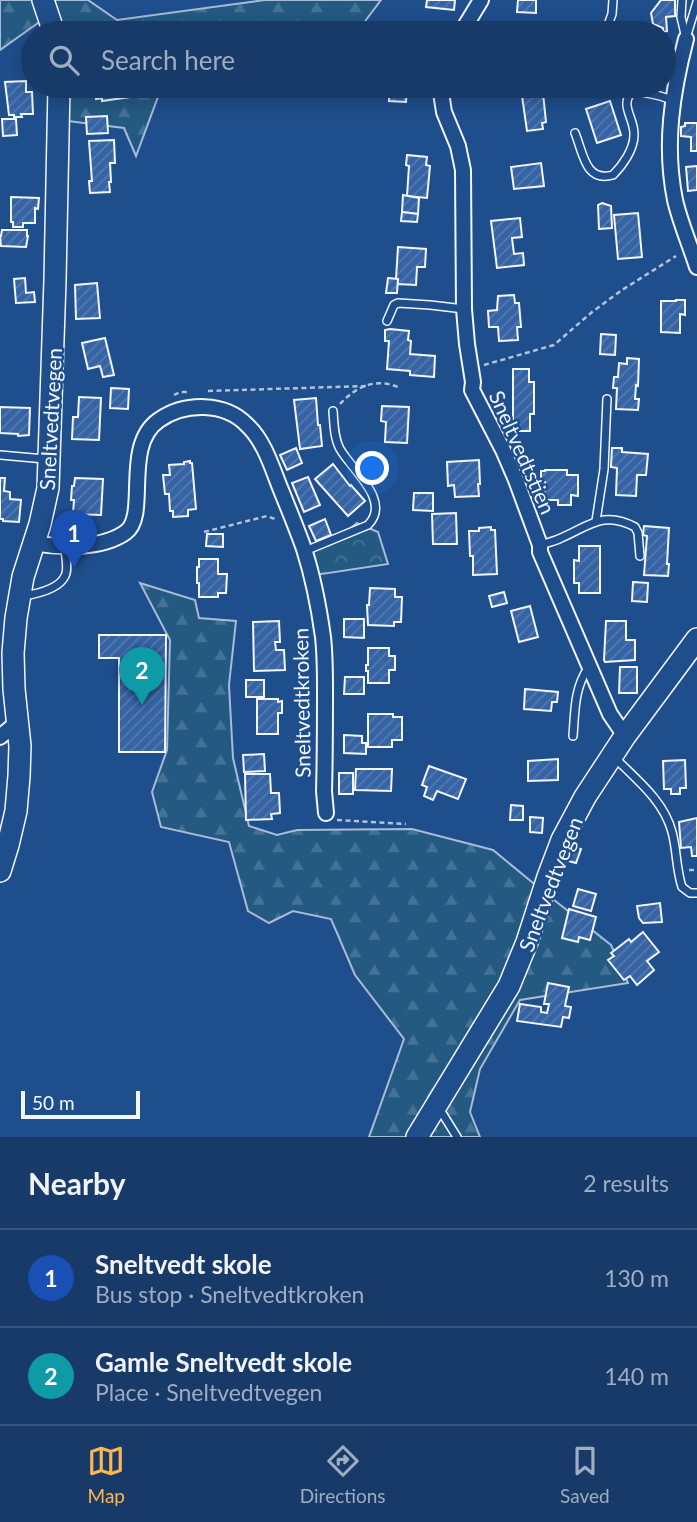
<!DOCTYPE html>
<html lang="en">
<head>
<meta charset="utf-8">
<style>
	body { margin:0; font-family:Lato,sans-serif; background:#20416f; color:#f1f3f6 }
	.scale { position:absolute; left:21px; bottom:18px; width:119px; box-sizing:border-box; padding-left:7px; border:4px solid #f2f6ff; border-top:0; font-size:19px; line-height:24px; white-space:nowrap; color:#f2f6ff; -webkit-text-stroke:5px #1f4e8c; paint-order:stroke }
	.you { position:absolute; left:373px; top:469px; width:24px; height:24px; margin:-18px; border:5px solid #fff; border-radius:50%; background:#1a73e8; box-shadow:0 0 0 10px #1a73e833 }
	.badge { display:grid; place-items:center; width:46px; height:46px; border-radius:50%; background:#ffb74d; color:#fff; font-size:23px; font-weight:700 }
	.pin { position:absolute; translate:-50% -58px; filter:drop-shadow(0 2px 4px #0008) }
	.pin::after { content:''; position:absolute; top:37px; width:24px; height:21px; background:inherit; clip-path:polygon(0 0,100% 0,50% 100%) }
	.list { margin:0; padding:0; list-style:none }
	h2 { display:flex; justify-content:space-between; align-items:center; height:91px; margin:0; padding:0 28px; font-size:30px }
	h2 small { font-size:23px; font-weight:400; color:#9eadc0 }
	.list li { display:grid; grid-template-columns:46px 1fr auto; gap:21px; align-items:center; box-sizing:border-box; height:98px; padding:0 28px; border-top:2px solid #36547d }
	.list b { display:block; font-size:26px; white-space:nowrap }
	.list p { margin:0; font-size:23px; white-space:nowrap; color:#9eadc0 }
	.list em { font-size:23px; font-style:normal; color:#9eadc0 }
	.icon { flex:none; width:38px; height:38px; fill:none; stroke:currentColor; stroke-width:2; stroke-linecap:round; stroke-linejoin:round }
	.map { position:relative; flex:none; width:697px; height:1137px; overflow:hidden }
	.search { position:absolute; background:#173a69; box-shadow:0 4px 18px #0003; left:21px; right:21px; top:21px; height:77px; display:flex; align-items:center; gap:18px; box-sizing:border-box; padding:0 24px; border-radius:38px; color:#9eadc0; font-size:26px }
	.sheet { height:287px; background:#173a69 }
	nav { display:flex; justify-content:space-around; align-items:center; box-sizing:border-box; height:98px; border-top:2px solid #36547d; background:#173a69; font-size:19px; color:#9eadc0 }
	nav a { display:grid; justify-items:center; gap:4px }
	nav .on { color:#ffb74d }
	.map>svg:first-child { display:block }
	.forest { fill:url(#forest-firs); stroke:#a8bbd7; stroke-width:2 }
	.park { fill:url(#park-crowns); stroke:#a8bbd7; stroke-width:2 }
	.building { fill:url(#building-hatch); stroke:#f2f6ff; stroke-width:2 }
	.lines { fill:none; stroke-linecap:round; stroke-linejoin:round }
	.lane-casing { stroke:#f2f6ff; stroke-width:10 }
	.street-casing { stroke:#f2f6ff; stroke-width:18 }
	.secondary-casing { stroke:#f2f6ff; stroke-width:24 }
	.path { stroke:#b3c4dc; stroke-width:2.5; stroke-dasharray:5 3.5; stroke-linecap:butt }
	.lane { stroke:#1f4e8c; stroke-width:7 }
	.street { stroke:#1f4e8c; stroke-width:14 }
	.secondary { stroke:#1f4e8c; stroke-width:21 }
	.labels { text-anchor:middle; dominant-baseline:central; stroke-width:5; stroke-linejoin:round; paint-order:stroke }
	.street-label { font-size:21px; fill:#f2f6ff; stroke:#1f4e8c }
</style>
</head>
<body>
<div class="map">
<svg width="697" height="1137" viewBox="0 0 697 1137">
	<defs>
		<pattern id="forest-firs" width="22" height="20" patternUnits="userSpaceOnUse" patternTransform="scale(1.75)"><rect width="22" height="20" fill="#245a82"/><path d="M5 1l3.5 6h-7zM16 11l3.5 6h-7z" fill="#447295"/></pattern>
		<pattern id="park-crowns" width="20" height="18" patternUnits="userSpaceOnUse" patternTransform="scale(1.75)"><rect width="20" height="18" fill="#245a82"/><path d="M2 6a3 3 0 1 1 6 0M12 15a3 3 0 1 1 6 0" fill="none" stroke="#447295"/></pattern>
		<pattern id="building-hatch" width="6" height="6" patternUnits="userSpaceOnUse" patternTransform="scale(1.75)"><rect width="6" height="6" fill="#3563a3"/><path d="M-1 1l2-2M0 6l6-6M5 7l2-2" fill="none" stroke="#537ab1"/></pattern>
	</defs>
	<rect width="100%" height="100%" fill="#1f4e8c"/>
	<g class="forest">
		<path d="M0 0H88L117 20 265 0H381L366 20 360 33H50L45 18 0 50Z"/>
		<path d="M54 86H162L136 156 124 128 51 119Z"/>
		<path d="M140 583 195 600 199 618 236 621 229 685 233 758 249 826 277 835 297 830 412 829 493 850 544 892 611 945 628 983 520 1000 480 1069 470 1112 480 1137H369L404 1039 355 975 331 919 293 911 269 923 248 911 229 842 161 827 152 792 167 750 170 640Z"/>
	</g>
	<path class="park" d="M357 523 378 532 388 564 309 576 301 550 342 535Z"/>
	<g class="building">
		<path d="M427 0H455L454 10 426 7Z"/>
		<path d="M518 0H536V13L517 12Z"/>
		<path d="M661 0H675V16L666 17 667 31 663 32V28L653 24 651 13Z"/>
		<path d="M500 23 522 24V29H533V33H500Z"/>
		<path d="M26 81V92H32L33 114H21L22 117H14V115H9L5 82Z"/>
		<path d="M100 86H132V87L130 88 131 97 102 101V98L96 99 94 87Z"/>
		<path d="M390 86H407L406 102 389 101Z"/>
		<path d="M543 93 546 122 542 123 543 129 527 131 522 96Z"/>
		<path d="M610 101 621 135 597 143 586 109Z"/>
		<path d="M107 116 108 133 87 134 86 117Z"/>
		<path d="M2 119H16L17 135 3 136Z"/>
		<path d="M685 123H697V151H691V137L681 136V127L685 126Z"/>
		<path d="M114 140 115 163H110L111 182H109L110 192 90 193 89 181H92L89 141Z"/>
		<path d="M407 155 427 157 426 165 430 166 427 198 407 196 409 166 406 165Z"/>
		<path d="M541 163 544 186 514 189 511 167Z"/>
		<path d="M697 166V190L688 191 686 167Z"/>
		<path d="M403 195 419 198 418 214 402 212Z"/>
		<path d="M11 197 39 198 38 209 35 208V223H23V227H13V222H11Z"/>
		<path d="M602 203 611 206 612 228 599 229 598 205Z"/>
		<path d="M402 212 418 214 417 222 401 221Z"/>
		<path d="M638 213 642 257 618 259 614 215Z"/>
		<path d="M520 218 522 237 512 238 514 254 523 253 524 265 497 268 491 221Z"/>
		<path d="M2 230H27V236H28L26 247 1 246 0 236H1Z"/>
		<path d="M398 247 426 249 425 267H417L416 285 397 284 398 279H396Z"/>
		<path d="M25 278 26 293 34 292 35 302 16 303 14 279Z"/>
		<path d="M388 278 398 279 397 293H386Z"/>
		<path d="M97 283 100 318 76 319 75 285Z"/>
		<path d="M514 295 515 303H519L521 327H517L518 340 499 341 498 327H489L488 311 497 310 498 296Z"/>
		<path d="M676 300H685V315L680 314V333L661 332V301H676Z"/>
		<path d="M390 329 409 331 408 340 411 341 410 354 435 356 434 377 410 375V371L387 369 389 341H385V330Z"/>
		<path d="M601 334 616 335 615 355 600 354Z"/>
		<path d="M105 338 114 375 103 377 100 366 88 369 82 343Z"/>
		<path d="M627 358 639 359 638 386 636 385 635 399H639L638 410 616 409 617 388H613L614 377H618L619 363 627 364Z"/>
		<path d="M513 369H529V382H534V414H530V431H513Z"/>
		<path d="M111 388 129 389 128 409 110 408Z"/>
		<path d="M79 397 101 398 99 440 72 439 73 417H78Z"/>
		<path d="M316 398 318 425H320L322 446 300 449 294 400Z"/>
		<path d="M382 406 409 407 407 443 385 442 386 422 381 421Z"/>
		<path d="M0 407 30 408 29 435 18 436V434L0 433Z"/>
		<path d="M296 448 302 463 287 470 280 455Z"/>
		<path d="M612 448H622V452L648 454 646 475H637L636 496 616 495 617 468 611 467Z"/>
		<path d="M479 460 480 484H478L479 496 455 497 454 485 448 486 447 462Z"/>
		<path d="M190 461V463H192L196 509 188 510V516L173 517V511H170L169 494H165L163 475H170L169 465 184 464V462Z"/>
		<path d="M333 464 350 486 351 485 365 501 348 516 315 479Z"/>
		<path d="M545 470H567V475H578V496L571 495V505H558V500H544L545 482 541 483V471H545Z"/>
		<path d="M308 477 320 505 304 512 292 483Z"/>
		<path d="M0 478H5L4 491 10 492V499L21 500 19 522 3 521V519H0Z"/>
		<path d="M75 478 103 479 101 515 73 514 74 500H71L72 486H74Z"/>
		<path d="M414 493H433V511L413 510Z"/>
		<path d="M456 513 457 544H433L432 514Z"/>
		<path d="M325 519 331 535 316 541 309 526Z"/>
		<path d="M644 526 669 528 667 564H669L668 576 644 575 647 536 643 535Z"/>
		<path d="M491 527V530H495L497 574 473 575V556H470L469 531H479V528Z"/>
		<path d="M207 534H223V547L206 546Z"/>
		<path d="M579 546H600V593H579V583H574V560L579 561Z"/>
		<path d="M199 559H218V574H227L226 593H218V597H199V583H197V567H199Z"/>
		<path d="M633 582 648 583 647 602 632 601Z"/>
		<path d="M370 588 395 589V597H402L401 622H394V626L368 625 367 605H369Z"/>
		<path d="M504 592 507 603 492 607 489 596Z"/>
		<path d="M530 606 538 637 519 642 511 611Z"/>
		<path d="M344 619H364V638L344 637Z"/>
		<path d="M279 621 280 642H275L276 650H284L285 670 254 671 253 622Z"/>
		<path d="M606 621H626V640H635V660L605 662 604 660Z"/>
		<path d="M99 635H166L165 752H119V658H99Z"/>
		<path d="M368 648H389V656H395V670H389V683H368V671H366V665H368Z"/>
		<path d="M620 667H637V693H619Z"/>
		<path d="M345 677H364V694H344Z"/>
		<rect x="246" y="680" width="18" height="17"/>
		<path d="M525 689 558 692 557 702H552L551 711 524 709Z"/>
		<path d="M257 699H278V702L282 701V713H278V734H257Z"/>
		<path d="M368 714H393V717H402V740H392V747H368Z"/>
		<path d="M344 735 362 736V743H366V754L344 753Z"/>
		<path d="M264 754 265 771 244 772 243 755Z"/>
		<path d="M558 759V780L528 781V761Z"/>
		<path d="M685 760 686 788H680V794H671V789H664L663 761Z"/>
		<path d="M429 766 466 779 458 799 437 791 433 800 424 796 427 787 422 785Z"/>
		<path d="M356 769H392L391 791 355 790Z"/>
		<rect x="339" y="773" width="14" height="21"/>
		<path d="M245 774H270L271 793H279L280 813 271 814 272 819 246 820Z"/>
		<path d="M511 805 523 806V820H510Z"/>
		<path d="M530 817 543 818 542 833 530 832Z"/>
		<path d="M697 818V856H692L691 847 681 848 679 822Z"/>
		<path d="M570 845 581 849 576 863 565 860Z"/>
		<path d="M578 889 596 894 591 911 573 906Z"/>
		<path d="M660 903 662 922 643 923 639 918 637 906Z"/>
		<path d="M569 909 596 917 590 940 579 937 578 942 562 938Z"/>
		<path d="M643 932 659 952 647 961 654 970 637 985 630 976 624 980 608 960 614 956 611 953 629 939 631 942Z"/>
		<path d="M548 983 569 987 565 1006 571 1007 569 1018 563 1017 561 1027 517 1021 520 1004 541 1007V1012L547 1013 549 1004H544Z"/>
	</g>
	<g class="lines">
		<g class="lane-casing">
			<g id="lane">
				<path d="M682 0 681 17 686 39"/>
				<path d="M605 33 612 14 613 0"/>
				<path d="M686 38 697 2"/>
				<path d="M618 86C635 94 655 91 673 101"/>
				<path d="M575 133C583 152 585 183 613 175 623 165 634 149 634 135 635 119 619 105 632 92"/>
				<path d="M387 321 394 305 398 303 430 305 464 309"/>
				<path d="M0 455 45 459"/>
				<path d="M596 521 604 469 607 399"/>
				<path d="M540 545C547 543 555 541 561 538 589 526 604 510 635 527L638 533 640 556"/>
				<path d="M305 551 368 525C392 501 352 470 340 449 334 438 334 424 333 411"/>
				<path d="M23 596C36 594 59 589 65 576 69 569 65 555 65 547"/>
				<path d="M573 736C575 711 574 689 588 668"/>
				<path d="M615 758C637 780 664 801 672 832 677 850 676 869 682 887L690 893H697"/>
				<path d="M439 1108 457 1137"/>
			</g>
		</g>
		<g class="street-casing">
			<g id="street">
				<path d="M461 33 481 0"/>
				<path d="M686 39C672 93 664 145 675 200 680 222 690 245 697 267"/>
				<path d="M440 86 444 112 458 146 463 170 464 309 467 344 473 382 472 390 503 450 516 480 540 545V552L610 714 625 736"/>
				<path d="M33 543C60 548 103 549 126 532 149 515 122 445 159 420 185 402 225 402 247 425 265 442 272 468 281 490 289 510 297 529 304 549 313 577 319 608 323 637 325 655 325 672 325 690 325 724 325 757 324 791L326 813"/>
				<path d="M0 737 13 726 17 724"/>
			</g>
		</g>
		<g class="secondary-casing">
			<g id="secondary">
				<path d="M43 0 54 33"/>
				<path d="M0 871 8 845 16 811 19 776 20 746 14 689 13 653 16 618 23 577 40 524 48 488 55 280 59 86"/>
				<path d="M417 1137 509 986 527 942 548 877 562 840 585 797 625 736 697 639"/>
			</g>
		</g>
		<g class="path">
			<path d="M484 365 554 345 592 312 622 290 676 256"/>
			<path d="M208 391 366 386"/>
			<path d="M174 395 180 392H187"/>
			<path d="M340 404C357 386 375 378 398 387"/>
			<path d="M204 532 267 516 275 519"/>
			<path d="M337 820 406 824"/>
			<path d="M689 870H697"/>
		</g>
		<use href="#lane" class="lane"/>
		<use href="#street" class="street"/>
		<use href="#secondary" class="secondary"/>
	</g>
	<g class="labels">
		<g class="street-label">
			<text transform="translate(50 419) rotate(-87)">Sneltvedtvegen</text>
			<text transform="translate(523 452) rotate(66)">Sneltvedtstien</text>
			<text transform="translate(301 703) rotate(-91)">Sneltvedtkroken</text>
			<text transform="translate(550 884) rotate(-69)">Sneltvedtvegen</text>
		</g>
	</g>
</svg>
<div class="scale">50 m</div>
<div class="you"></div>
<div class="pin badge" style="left:74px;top:568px;background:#1a4fb4">1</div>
<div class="pin badge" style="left:142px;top:705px;background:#0f9aa8">2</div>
<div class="search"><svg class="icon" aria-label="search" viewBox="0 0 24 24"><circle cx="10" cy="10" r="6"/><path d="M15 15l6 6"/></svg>Search here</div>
</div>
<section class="sheet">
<h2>Nearby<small>2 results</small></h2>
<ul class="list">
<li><span class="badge" style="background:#1a4fb4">1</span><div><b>Sneltvedt skole</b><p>Bus stop · Sneltvedtkroken</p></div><em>130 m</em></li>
<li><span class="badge" style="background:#0f9aa8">2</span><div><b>Gamle Sneltvedt skole</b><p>Place · Sneltvedtvegen</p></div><em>140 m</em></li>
</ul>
</section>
<nav>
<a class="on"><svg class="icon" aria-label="map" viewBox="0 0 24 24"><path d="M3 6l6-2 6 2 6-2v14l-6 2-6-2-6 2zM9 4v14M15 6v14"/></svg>Map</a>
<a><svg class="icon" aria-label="directions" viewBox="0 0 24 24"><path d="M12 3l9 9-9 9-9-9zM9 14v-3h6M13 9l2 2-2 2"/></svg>Directions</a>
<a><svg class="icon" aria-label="saved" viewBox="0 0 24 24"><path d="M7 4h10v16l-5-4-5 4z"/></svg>Saved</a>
</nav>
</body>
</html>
